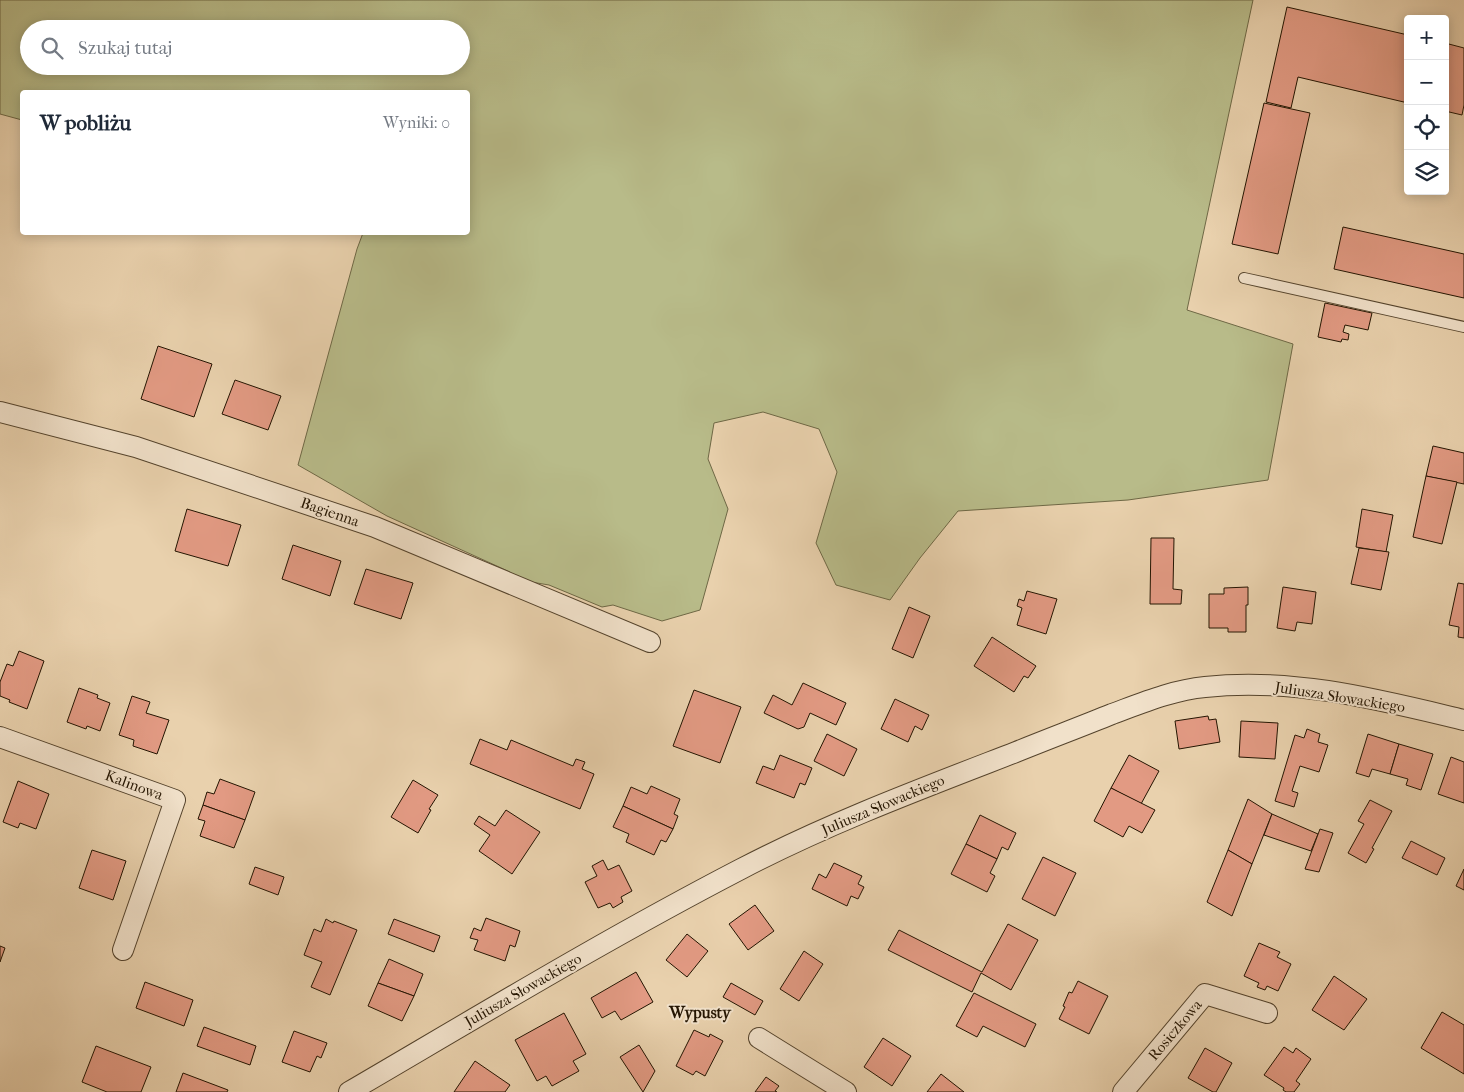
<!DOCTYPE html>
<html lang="pl">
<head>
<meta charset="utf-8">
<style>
	body { margin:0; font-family:"IM FELL French Canon",serif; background:#f6f6f7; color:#1f2937 }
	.controls { position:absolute; right:15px; top:15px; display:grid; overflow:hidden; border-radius:5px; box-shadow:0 2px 12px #0003 }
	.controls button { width:45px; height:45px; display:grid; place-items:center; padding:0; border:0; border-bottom:1px solid #e0e1e3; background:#fff; color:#1f2937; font:25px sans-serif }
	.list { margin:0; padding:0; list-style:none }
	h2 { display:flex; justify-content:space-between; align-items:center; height:65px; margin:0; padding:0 20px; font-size:21px }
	h2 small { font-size:16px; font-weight:400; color:#747a83 }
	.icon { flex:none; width:28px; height:28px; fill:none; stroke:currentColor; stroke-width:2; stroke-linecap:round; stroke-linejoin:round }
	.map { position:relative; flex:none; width:1464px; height:1092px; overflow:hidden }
	.search { position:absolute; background:#fff; box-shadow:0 2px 12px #0003; left:20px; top:20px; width:450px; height:55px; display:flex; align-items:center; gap:12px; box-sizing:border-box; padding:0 18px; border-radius:28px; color:#747a83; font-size:19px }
	.panel { position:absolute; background:#fff; box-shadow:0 2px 12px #0003; left:20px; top:90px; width:450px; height:145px; border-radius:5px }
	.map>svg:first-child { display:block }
	.green { fill:#b8bb89; stroke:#6e6845; fill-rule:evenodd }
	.building { fill:#e29a83; stroke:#231401 }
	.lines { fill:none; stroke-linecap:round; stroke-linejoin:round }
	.service-casing { stroke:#54432c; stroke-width:12 }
	.minor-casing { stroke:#54432c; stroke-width:22 }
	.service { stroke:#f1e1ca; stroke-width:10 }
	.minor { stroke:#f1e1ca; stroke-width:20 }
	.labels { text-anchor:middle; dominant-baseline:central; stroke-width:4; stroke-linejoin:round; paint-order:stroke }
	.street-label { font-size:15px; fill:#231401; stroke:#f1e1ca }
	.neighbourhood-label { font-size:16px; font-weight:bold; fill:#231401; stroke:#f1e1ca }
</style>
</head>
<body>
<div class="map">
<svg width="1464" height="1092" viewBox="0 0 1464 1092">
	<rect width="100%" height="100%" fill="#e9d1ad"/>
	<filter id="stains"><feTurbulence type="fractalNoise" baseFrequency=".004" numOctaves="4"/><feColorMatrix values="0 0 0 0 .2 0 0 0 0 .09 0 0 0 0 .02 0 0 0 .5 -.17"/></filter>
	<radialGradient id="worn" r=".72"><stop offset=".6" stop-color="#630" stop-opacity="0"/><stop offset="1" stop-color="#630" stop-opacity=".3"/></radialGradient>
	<path class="green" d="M0 0H1253L1187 310 1293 344 1268 480 1128 500 958 511 920 558 890 600 836 585 816 543 837 472 819 429 763 412 714 423 708 459 728 509 700 610 662 621 613 605 602 607 549 585 519 580 510 572 387 516 298 465 357 249 363 233 468 232V92H22V120L0 114ZM29 29H461V66H29Z"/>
	<g class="building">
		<path d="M1287 7 1408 35V103L1298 77 1291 108 1266 102Z"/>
		<path d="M1445 43 1464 48V105L1462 115 1445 111Z"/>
		<path d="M1264 103 1310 113 1278 254 1232 244Z"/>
		<path d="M1343 227 1464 254V298L1334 269Z"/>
		<path d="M1325 303 1372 313 1368 330 1345 325 1343 332 1349 334 1348 340 1342 339 1341 342 1318 337Z"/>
		<path d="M158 346 212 364 194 417 141 399Z"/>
		<path d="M235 380 281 396 268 430 222 414Z"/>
		<path d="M1433 446 1464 453V484L1426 476Z"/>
		<path d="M1426 476 1457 482 1442 544 1413 537Z"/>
		<path d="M187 509 241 525 228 566 175 551Z"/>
		<path d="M1362 509 1393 515 1386 552 1356 547Z"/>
		<path d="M1151 538H1174L1173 589 1182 590 1181 604H1150Z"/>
		<path d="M293 545 341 561 330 596 282 579Z"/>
		<path d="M1359 548 1389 552 1381 590 1351 584Z"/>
		<path d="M366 569 413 583 401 619 354 604Z"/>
		<path d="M1458 583 1464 584V638L1458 637 1459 627 1449 625Z"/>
		<path d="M1248 587V605H1246V632H1228V628H1209V594H1224V588Z"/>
		<path d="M1283 587 1316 592 1312 624 1297 622 1295 631 1277 628Z"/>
		<path d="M1027 591 1057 599 1046 634 1017 625 1022 608 1017 606 1019 599 1024 601Z"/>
		<path d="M909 607 930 616 913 658 892 649Z"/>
		<path d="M992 637 1036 666 1028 678 1024 676 1014 692 974 666Z"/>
		<path d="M19 651 44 661 27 709 9 702 10 700 0 696V682L7 664 13 666Z"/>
		<path d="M803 683 846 703 836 725 810 713 804 727 798 729 764 713 773 695 792 705Z"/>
		<path d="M79 688 98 695 97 698 110 703 100 731 87 726 86 729 67 722Z"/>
		<path d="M694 690 741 707 720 763 673 746Z"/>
		<path d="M132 696 150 702 146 713 169 720 157 754 133 746 134 740 119 735Z"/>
		<path d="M895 699 929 715 922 730 915 726 908 742 881 729Z"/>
		<path d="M1208 716 1209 720 1216 719 1220 742 1179 749 1175 721Z"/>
		<path d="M1241 721 1278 723 1275 759 1239 757Z"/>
		<path d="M1307 729 1320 734 1318 742 1328 745 1319 772 1300 766 1292 791 1298 793 1294 807 1275 801 1295 735 1304 738Z"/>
		<path d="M827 734 857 749 844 776 814 761Z"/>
		<path d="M1368 734 1399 744 1390 774 1372 769 1369 777 1356 773Z"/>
		<path d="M480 739 507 750 511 740 573 766 576 759 585 762 582 769 594 774 580 809 470 764Z"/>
		<path d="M1399 744 1433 754 1421 790 1406 785 1408 779 1390 774Z"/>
		<path d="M780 755 812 768 805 785 800 783 794 798 756 783 763 766 774 770Z"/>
		<path d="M1129 755 1159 771 1141 804 1111 788Z"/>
		<path d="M1451 757 1464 762V803L1438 794Z"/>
		<path d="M220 779 255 792 245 820 203 805 207 792 214 794Z"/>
		<path d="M413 780 438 795 429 809 431 810 418 833 391 817Z"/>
		<path d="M18 781 49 794 36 829 20 823 18 828 3 822Z"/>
		<path d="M651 786 680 799 674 814 678 816 673 829 623 806 631 787 647 794Z"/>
		<path d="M1111 788 1155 810 1142 833 1129 826 1123 837 1094 821Z"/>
		<path d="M1248 799 1272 814 1252 864 1228 850Z"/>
		<path d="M1370 800 1392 811 1372 848 1374 849 1366 863 1348 853 1364 824 1358 821Z"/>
		<path d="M203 805 245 820 234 848 200 836 205 821 198 819Z"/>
		<path d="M623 806 673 829 666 842 661 840 654 855 626 842 629 834 613 827Z"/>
		<path d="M506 810 540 832 512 874 479 851 490 835 474 824 479 816 495 826Z"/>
		<path d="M1272 814 1318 834 1311 851 1264 835Z"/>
		<path d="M980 815 1016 833 1008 850 1002 847 997 859 966 844Z"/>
		<path d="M1320 829 1333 833 1319 872 1305 869Z"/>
		<path d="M1411 841 1445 858 1437 875 1402 858Z"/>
		<path d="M966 844 997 859 990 873 995 876 987 892 951 874Z"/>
		<path d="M92 850 126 861 113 900 79 888Z"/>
		<path d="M1228 850 1252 864 1232 916 1207 902Z"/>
		<path d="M1043 857 1076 873 1055 916 1022 899Z"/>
		<path d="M603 860 608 870 619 865 632 891 621 897 623 902 613 908 610 903 598 908 585 882 597 876 592 866Z"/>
		<path d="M834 863 862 876 858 884 864 887 858 899 851 896 847 906 812 889 819 874 826 878Z"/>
		<path d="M255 867 284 877 278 895 249 884Z"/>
		<path d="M1464 869V890L1456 886Z"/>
		<path d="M755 905 774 931 748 950 729 924Z"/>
		<path d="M486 918 520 931 515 947 510 945 505 961 474 950 478 940 470 938 474 928 481 931Z"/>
		<path d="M326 919 333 923 334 921 357 930 330 995 311 987 322 962 304 955 314 929 321 932Z"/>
		<path d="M394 919 440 936 434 952 388 934Z"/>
		<path d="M1008 924 1038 940 1011 990 981 973 972 992 888 950 899 930 982 972Z"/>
		<path d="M687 934 708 951 687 977 666 960Z"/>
		<path d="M1259 943 1280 952 1277 957 1291 964 1278 991 1267 986 1265 990 1257 987 1259 983 1244 976Z"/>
		<path d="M0 946 5 948 0 962Z"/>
		<path d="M804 951 823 964 799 1001 780 989Z"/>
		<path d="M389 959 423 974 414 996 378 983Z"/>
		<path d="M636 972 653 1002 621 1020 615 1011 602 1018 591 998Z"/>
		<path d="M1334 976 1367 999 1344 1030 1312 1010Z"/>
		<path d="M1078 981 1108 996 1089 1034 1059 1019 1065 1007 1063 1006 1069 992 1072 993Z"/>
		<path d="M145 982 193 1000 184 1026 136 1008Z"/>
		<path d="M378 983 414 996 402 1021 368 1006Z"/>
		<path d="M731 983 763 1001 755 1015 723 997Z"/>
		<path d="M974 993 1036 1024 1025 1047 983 1026 977 1037 956 1026Z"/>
		<path d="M1442 1012 1464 1025V1074L1421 1048Z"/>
		<path d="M564 1013 586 1054 573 1061 579 1071 552 1086 546 1076 537 1081 515 1040Z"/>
		<path d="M204 1027 256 1046 250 1065 197 1046Z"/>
		<path d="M694 1030 709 1037 710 1034 723 1041 705 1076 696 1071 693 1075 676 1066Z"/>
		<path d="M294 1031 327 1043 321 1058 317 1056 310 1072 282 1062Z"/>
		<path d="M883 1038 911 1056 892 1086 864 1067Z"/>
		<path d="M639 1045 655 1071 643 1092 620 1057Z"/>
		<path d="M96 1046 151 1067 141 1092H107L82 1082Z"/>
		<path d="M1284 1047 1293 1053 1296 1048 1311 1059 1296 1081 1300 1084 1294 1092H1286L1283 1090 1284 1088 1264 1075Z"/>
		<path d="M1205 1048 1232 1063 1216 1092H1213L1188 1078Z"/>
		<path d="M475 1061 510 1085 505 1092H454Z"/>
		<path d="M183 1073 228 1090 227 1092H176Z"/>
		<path d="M941 1074 964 1092H927Z"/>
		<path d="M766 1077 779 1086 775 1091 777 1092H755Z"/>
	</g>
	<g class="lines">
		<g class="service-casing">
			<path id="service" d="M1244 278 1464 327"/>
		</g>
		<g class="minor-casing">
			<g id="minor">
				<path d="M0 412 136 447 375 527 650 642"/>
				<path d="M0 737 175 800 123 950"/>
				<path d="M759 1038 846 1092"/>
				<path d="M349 1092C479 1016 608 938 741 869 829 823 923 788 1016 752 1048 739 1080 727 1112 714 1142 703 1173 690 1205 687 1293 677 1380 700 1464 720"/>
				<path d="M1123 1092 1205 994 1267 1013"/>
			</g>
		</g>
		<use href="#service" class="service"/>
		<use href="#minor" class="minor"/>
	</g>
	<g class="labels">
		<g class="street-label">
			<text transform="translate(330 512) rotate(19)">Bagienna</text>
			<text transform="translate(1340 697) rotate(9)">Juliusza Słowackiego</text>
			<text transform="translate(134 785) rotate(20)">Kalinowa</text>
			<text transform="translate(883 805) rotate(-23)">Juliusza Słowackiego</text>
			<text transform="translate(523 990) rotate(-30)">Juliusza Słowackiego</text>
			<text transform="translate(1175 1030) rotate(-50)">Rosiczkowa</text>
		</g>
		<g class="neighbourhood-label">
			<text x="700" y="1012">Wypusty</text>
		</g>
	</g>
	<rect width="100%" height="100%" filter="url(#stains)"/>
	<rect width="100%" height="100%" fill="url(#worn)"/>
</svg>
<div class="controls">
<button>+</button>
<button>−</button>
<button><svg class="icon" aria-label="locate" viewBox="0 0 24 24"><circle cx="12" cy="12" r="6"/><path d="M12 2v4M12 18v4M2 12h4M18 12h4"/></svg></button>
<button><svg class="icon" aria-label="layers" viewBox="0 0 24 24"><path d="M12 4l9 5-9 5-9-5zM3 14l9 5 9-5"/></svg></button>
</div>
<div class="search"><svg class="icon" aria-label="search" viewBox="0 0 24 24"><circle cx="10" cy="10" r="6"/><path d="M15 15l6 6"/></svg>Szukaj tutaj</div>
<section class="panel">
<h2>W pobliżu<small>Wyniki: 0</small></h2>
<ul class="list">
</ul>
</section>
</div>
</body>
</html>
